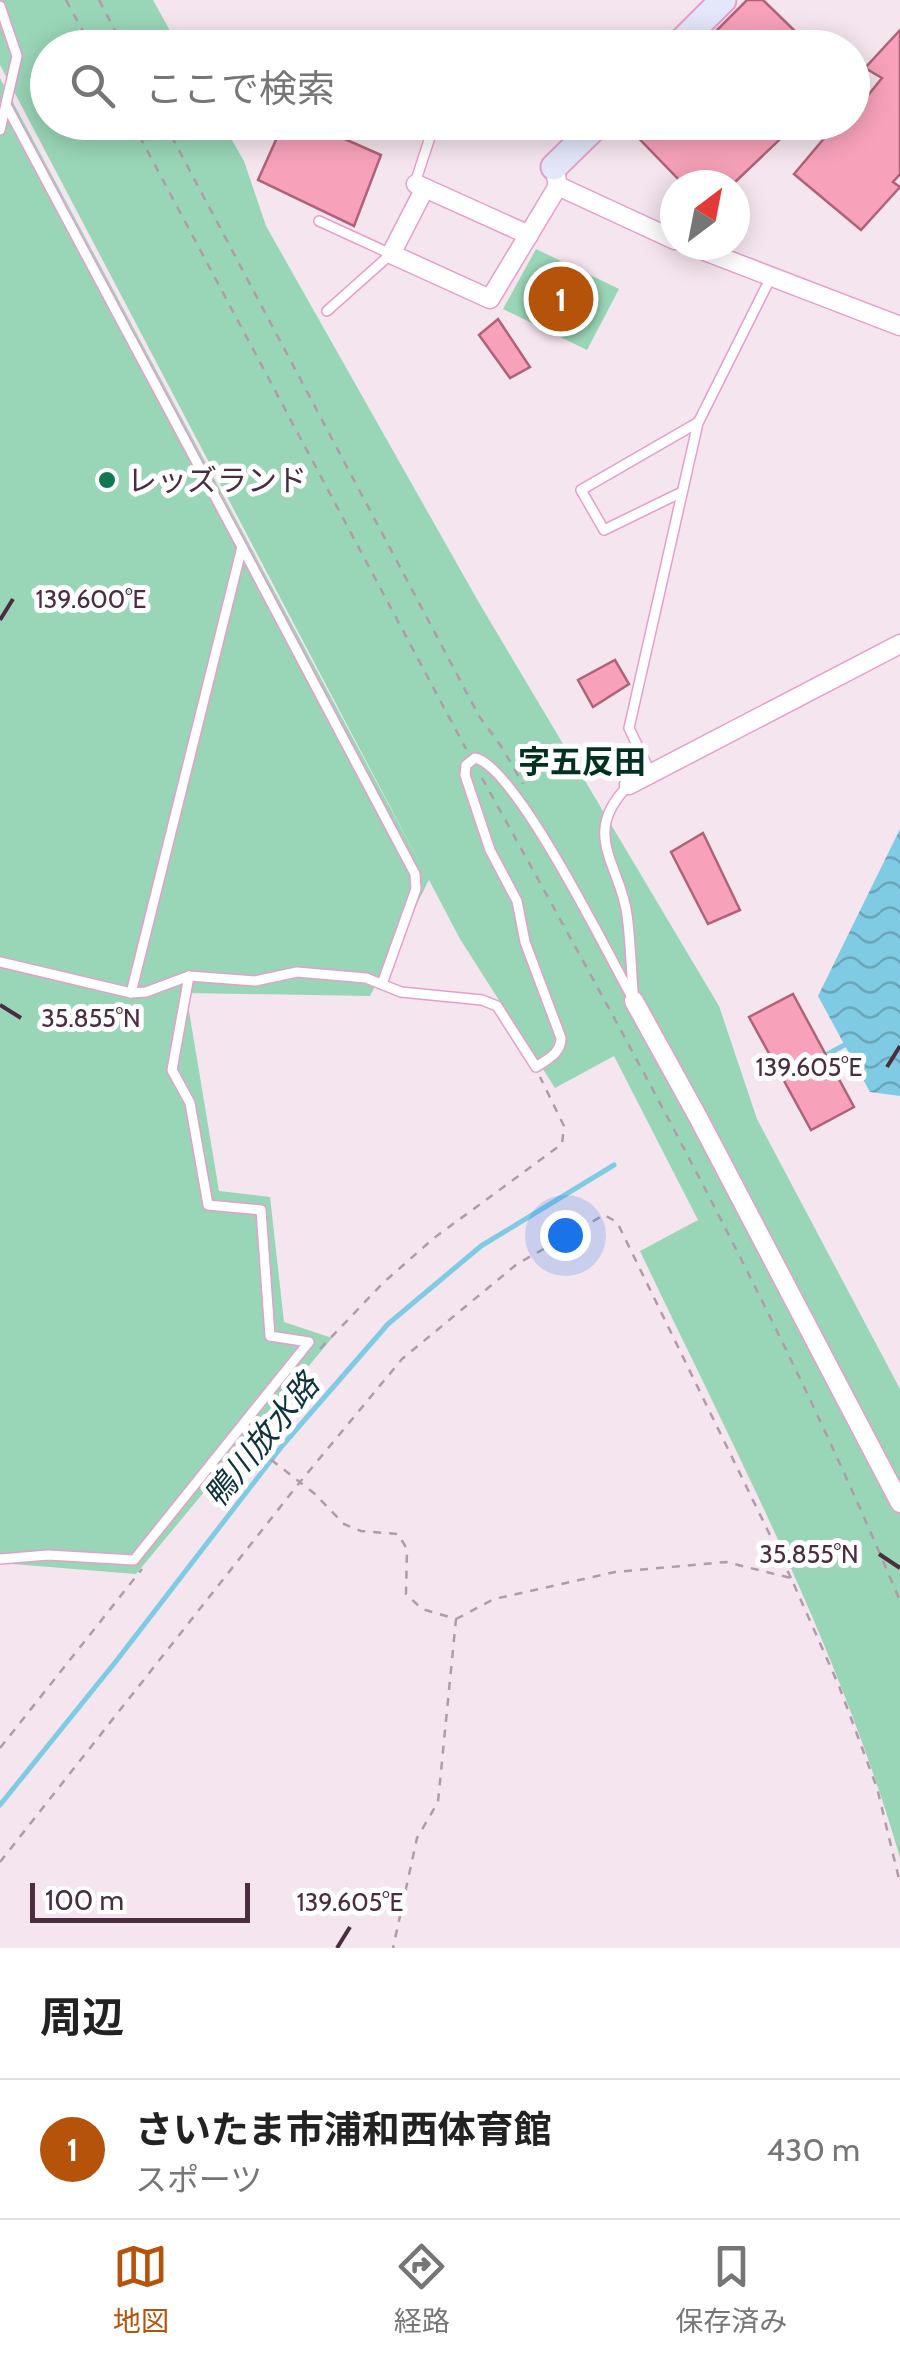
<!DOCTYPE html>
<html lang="ja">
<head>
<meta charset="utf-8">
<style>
	body { margin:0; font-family:Cabin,"Noto Sans JP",sans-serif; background:#f2f2f2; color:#222 }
	.compass { position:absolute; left:660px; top:170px; width:90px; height:90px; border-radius:50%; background:#fff; box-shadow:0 5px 25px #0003; rotate:32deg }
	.scale { position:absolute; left:30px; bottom:25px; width:220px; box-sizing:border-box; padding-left:10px; border:5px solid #4a2d3f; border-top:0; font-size:28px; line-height:35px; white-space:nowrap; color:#4a2d3f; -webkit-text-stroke:8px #fff; paint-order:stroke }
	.you { position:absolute; left:565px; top:1235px; width:35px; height:35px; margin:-25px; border:8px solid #fff; border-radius:50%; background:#1a73e8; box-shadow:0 0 0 15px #1a73e833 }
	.badge { display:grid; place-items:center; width:65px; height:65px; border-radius:50%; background:#b45309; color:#fff; font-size:32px; font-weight:700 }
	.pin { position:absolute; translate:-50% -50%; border:5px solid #fff; box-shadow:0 2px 10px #0006 }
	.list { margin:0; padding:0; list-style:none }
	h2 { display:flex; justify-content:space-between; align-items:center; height:130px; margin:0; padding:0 40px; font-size:42px }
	h2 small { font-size:32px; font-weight:400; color:#767676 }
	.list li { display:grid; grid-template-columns:65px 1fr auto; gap:30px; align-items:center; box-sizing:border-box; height:140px; padding:0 40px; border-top:2px solid #e0e0e0 }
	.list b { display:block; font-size:38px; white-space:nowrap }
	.list p { margin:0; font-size:32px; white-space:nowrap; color:#767676 }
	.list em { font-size:32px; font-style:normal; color:#767676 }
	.icon { flex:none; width:55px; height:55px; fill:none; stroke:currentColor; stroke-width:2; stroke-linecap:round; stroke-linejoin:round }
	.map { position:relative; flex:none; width:900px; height:1948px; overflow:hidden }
	.search { position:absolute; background:#fff; box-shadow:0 5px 25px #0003; left:30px; right:30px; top:30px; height:110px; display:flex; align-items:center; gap:25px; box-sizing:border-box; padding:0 35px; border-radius:55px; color:#767676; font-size:38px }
	.sheet { height:270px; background:#fff }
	nav { display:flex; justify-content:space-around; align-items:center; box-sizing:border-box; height:140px; border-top:2px solid #e0e0e0; background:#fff; font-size:28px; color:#767676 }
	nav a { display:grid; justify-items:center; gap:5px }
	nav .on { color:#b45309 }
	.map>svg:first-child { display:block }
	.grass { fill:#99d6b7 }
	.water { fill:url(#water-waves) }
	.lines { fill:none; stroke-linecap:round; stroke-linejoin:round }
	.stream { stroke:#80cbe4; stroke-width:5 }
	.building { fill:#f7a2ba; stroke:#b06279; stroke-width:2.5 }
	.lane-casing { stroke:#e69ecb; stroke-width:12 }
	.street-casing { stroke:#e69ecb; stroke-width:21 }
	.secondary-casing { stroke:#e69ecb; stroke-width:29 }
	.path { stroke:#b09ba8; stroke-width:2.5; stroke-dasharray:8 8; stroke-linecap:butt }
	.lane { stroke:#fff; stroke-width:9 }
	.street { stroke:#fff; stroke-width:18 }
	.secondary { stroke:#e4e6fa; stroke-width:25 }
	.ticks { fill:none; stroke:#4a2d3f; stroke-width:4 }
	.poi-dot { fill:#117952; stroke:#fff; stroke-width:4 }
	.labels { text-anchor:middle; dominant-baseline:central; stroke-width:10; stroke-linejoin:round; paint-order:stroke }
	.poi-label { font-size:30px; fill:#4a2d3f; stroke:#fff; text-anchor:start }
	.neighbourhood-label { font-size:32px; font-weight:bold; fill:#02321f; stroke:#fff }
	.water-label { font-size:32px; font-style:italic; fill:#0f333e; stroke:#fff }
	.ticks-label { font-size:25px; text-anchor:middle; fill:#4a2d3f; stroke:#fff; stroke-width:10; stroke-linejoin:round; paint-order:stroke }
</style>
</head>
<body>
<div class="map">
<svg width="900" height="1948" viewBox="0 0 900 1948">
	<defs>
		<pattern id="water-waves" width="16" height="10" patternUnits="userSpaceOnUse" patternTransform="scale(2.5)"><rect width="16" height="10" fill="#80cbe4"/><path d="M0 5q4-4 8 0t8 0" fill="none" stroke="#6ba5ba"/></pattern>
	</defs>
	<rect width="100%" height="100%" fill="#f5e5ee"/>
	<g class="grass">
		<path d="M0 0H153L179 47 48 48V122L222 123 244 161 266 226 478 601 719 1006 757 1119 900 1389V1858C839 1646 734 1449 640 1251L698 1220 614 1056 555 1088 460 939 429 880 370 996 186 993 219 1191 270 1197 284 1322 332 1338 136 1574 0 1563V78L425 873 0 65Z"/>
		<path d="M536 249 619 289 587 350 503 309Z"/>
	</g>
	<path class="water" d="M900 829V1096L870 1092 818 996Z"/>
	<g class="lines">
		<g class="stream">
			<path d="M826 1055 850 1042"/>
			<path d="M0 1805 117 1660 282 1446 388 1324 481 1246 614 1165"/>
		</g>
	</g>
	<g class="building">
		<path d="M747 0H763L795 31 779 48H699Z"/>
		<path d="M900 30V174L893 182 900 187 861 230 794 174 832 129 838 134 847 122H852V115L882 78 865 68Z"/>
		<path d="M284 122H306L381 155 354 226 258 180Z"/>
		<path d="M623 122H798L732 185H684Z"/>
		<path d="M498 319 530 367 510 378 479 335Z"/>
		<path d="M615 660 629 684 593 707 578 680Z"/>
		<path d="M703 833 740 910 708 924 671 852Z"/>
		<path d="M793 994 854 1107 811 1130 749 1017Z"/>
	</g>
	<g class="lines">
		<g class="lane-casing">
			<g id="lane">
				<path d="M0 6 17 56 0 130"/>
				<path d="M415 183 435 122"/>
				<path d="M319 221 391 254 327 311"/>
				<path d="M682 492 604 530 581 490 697 423"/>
				<path d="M242 547 415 874 416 889 382 984"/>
				<path d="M651 774 629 728 698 423 771 277"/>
				<path d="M0 962 131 993 242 547 6 105"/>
				<path d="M131 993 146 992 189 976 255 981 297 972 366 978 401 992 482 1000 497 1006 536 1067C548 1059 561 1053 561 1038L525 942 517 901 490 850 465 775 466 765 475 758C516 766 610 958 634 1001 631 973 631 944 627 915 621 865 579 834 629 785"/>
				<path d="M0 1559 48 1555 134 1560 309 1342 270 1336 261 1210 208 1205 190 1103 172 1070 189 976"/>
			</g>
		</g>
		<g class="street-casing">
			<g id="street">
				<path d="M556 176 558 186 675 240"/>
				<path d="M416 184 529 235"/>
				<path d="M425 188 391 254 490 299 558 186"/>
				<path d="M689 245 900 326"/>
				<path d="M629 785 900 644"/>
				<path d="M634 1001 699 1119 900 1503"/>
			</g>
		</g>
		<g class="secondary-casing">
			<g id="secondary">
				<path d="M675 48 723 0"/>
				<path d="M554 167 600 122"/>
			</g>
		</g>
		<g class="path">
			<path d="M66 0 92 48"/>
			<path d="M99 0 124 48"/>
			<path d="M132 122 466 749"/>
			<path d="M164 122 479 716 501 746 523 784"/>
			<path d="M482 778C631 1047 781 1316 900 1601"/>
			<path d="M320 1349 383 1283 434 1238 562 1144 564 1126 540 1077"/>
			<path d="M246 1440 315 1494 344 1524 361 1531 398 1534 407 1549 406 1594 422 1609 456 1619 438 1802 417 1838 393 1948"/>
			<path d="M456 1619 494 1599 615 1572 726 1562 791 1578 839 1686 877 1788 900 1883"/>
			<path d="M0 1748 142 1569"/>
			<path d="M0 1862 300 1482 402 1359 517 1264 604 1215 617 1222 791 1578"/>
		</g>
		<use href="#lane" class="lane"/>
		<use href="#street" class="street"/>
		<use href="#secondary" class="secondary"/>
	</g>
	<path class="ticks" d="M0 620 13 599M0 1005 21 1018M887 1067 900 1046M879 1554 900 1568M337 1948 350 1927"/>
	<circle class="poi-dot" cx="107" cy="480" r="10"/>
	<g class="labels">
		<g class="poi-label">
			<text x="127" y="480">レッズランド</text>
		</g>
		<g class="neighbourhood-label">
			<text x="582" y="761">字五反田</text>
		</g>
		<g class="water-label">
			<text transform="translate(261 1440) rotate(-51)">鴨川放水路</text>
		</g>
	</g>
	<g class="ticks-label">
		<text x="91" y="608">139.600°E</text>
		<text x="91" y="1027">35.855°N</text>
		<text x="809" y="1076">139.605°E</text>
		<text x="809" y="1563">35.855°N</text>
		<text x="350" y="1911">139.605°E</text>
	</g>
</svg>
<svg class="compass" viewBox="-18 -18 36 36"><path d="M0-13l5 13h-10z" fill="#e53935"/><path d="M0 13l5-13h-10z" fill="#767676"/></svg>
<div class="scale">100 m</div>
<div class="you"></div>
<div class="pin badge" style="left:561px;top:299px">1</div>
<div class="search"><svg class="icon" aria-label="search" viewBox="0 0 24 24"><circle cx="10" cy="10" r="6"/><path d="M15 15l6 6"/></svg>ここで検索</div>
</div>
<section class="sheet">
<h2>周辺<small></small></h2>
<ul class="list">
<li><span class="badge">1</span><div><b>さいたま市浦和西体育館</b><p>スポーツ</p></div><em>430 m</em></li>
</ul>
</section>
<nav>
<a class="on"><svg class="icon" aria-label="map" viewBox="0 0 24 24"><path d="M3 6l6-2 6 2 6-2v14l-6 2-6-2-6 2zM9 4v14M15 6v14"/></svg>地図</a>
<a><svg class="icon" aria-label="directions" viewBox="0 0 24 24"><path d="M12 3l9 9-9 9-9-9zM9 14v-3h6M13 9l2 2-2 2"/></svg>経路</a>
<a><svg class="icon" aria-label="saved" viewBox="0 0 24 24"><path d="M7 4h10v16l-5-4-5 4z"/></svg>保存済み</a>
</nav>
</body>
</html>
